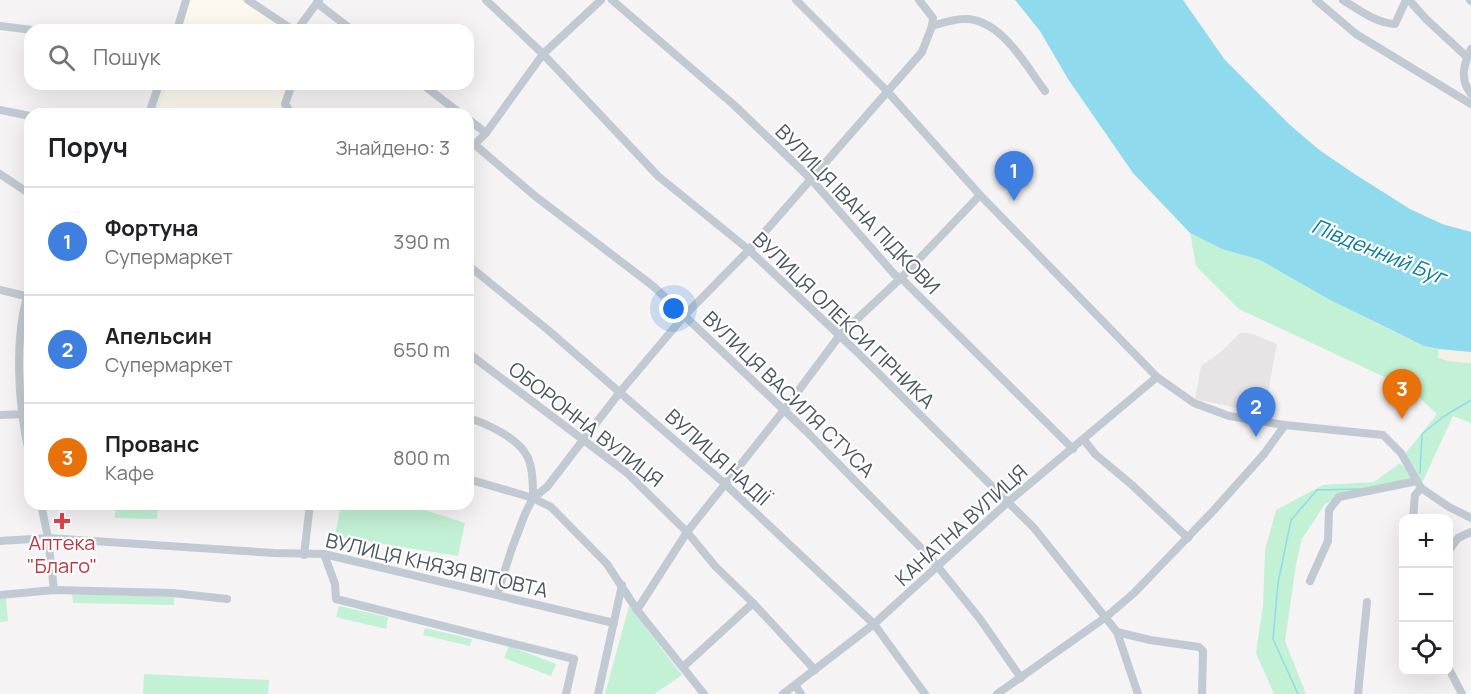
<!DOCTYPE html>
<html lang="uk">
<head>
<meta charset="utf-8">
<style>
	body { margin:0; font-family:Manrope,sans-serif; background:#f2f2f2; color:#202124 }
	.controls { position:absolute; right:18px; bottom:18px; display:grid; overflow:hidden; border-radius:12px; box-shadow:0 6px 24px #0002 }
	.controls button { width:54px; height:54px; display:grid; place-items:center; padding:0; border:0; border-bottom:2px solid #e0e0e0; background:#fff; color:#202124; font:30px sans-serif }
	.you { position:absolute; left:674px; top:309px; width:21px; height:21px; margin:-15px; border:4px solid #fff; border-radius:50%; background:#1a73e8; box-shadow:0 0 0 9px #1a73e833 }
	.badge { display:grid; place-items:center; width:39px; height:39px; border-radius:50%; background:#0f766e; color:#fff; font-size:20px; font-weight:700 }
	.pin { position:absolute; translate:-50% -50px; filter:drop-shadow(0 2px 3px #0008) }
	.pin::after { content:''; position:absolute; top:32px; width:21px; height:18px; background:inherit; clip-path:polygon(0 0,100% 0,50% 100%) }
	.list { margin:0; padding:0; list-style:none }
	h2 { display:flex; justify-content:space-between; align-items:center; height:78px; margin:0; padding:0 24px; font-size:26px }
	h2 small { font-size:20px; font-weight:400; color:#757577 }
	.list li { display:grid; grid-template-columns:39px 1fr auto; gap:18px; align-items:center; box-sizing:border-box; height:108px; padding:0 24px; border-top:2px solid #e0e0e0 }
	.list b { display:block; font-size:22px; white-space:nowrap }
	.list p { margin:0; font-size:20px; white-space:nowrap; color:#757577 }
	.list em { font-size:20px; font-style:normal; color:#757577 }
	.icon { flex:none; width:33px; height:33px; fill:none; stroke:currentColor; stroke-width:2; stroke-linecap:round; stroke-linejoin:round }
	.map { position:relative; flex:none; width:1471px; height:694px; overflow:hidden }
	.search { position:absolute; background:#fff; box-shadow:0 6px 24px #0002; left:24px; top:24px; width:450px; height:66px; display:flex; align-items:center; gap:15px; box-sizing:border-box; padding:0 21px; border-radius:18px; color:#757577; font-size:22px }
	.panel { position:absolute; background:#fff; box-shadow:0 6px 24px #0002; left:24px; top:108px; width:450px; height:402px; border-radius:18px }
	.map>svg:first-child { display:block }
	.commercial { fill:#fdf9ef }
	.education { fill:#e6e4e5 }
	.green { fill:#c3f1d5 }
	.sand { fill:#f5f0e5 }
	.water { fill:#90daee }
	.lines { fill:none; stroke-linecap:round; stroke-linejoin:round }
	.stream { stroke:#90daee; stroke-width:1.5 }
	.minor { stroke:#c1cad2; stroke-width:8 }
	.health-dot { fill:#e0444e; stroke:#fff; stroke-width:2 }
	.labels { text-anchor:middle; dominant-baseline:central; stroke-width:4.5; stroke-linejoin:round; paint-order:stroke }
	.street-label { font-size:20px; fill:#4a5661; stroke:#fff }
	.health-label { font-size:20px; fill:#be3a42; stroke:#fff }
	.water-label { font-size:21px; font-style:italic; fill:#0c7c9b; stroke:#fff }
</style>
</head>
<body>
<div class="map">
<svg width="1471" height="694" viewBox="0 0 1471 694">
	<rect width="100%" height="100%" fill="#f5f3f3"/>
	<g class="commercial">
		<path d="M191 0H240L287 30H181Z"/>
		<path d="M167 84H290L279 111 282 114H157Z"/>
	</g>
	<path class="education" d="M1240 333H1250L1277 344 1264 414 1195 399 1201 366 1221 352Z"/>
	<g class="green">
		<path d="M1190 233 1222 249 1260 260 1330 300 1384 327 1424 346 1439 349 1438 358 1449 361 1471 363V423L1453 416 1423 481H1420L1405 454 1437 414 1410 389 1239 309 1196 266Z"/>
		<path d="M1400 463 1408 471 1413 483 1342 496 1325 504 1302 539 1296 564 1285 641 1306 694H1274L1256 653 1263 606 1265 550 1276 510 1323 485 1374 482Z"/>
		<path d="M115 504H158L157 519 115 518Z"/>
		<path d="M341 504H407L465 523 458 556 335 536Z"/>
		<path d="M72 594 174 597V605L73 603Z"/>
		<path d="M6 598 8 621 0 622V599Z"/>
		<path d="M339 606 388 617 386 629 336 617Z"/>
		<path d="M629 606 682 675 654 694H605Z"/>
		<path d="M425 628 472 639 470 646 423 635Z"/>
		<path d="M509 646 556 664 551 676 504 658Z"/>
		<path d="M144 674 269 680 268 694H143Z"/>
	</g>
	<path class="sand" d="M1439 349 1471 352V363L1449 361 1438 358Z"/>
	<path class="water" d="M1015 0H1183L1225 60 1289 124 1318 149 1353 173 1410 209 1442 224 1471 232V352L1439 349 1424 346 1330 300 1260 260 1222 249 1190 233 1133 173 1068 79 1040 31Z"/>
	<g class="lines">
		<g class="stream">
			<path d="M1420 473 1422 434 1443 417 1471 400"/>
			<path d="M1298 694 1273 639 1278 583 1291 520 1317 490 1359 489"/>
		</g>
		<g class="minor">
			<path d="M248 0 293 30"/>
			<path d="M486 0 543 54 658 176 749 250 855 350 1034 528 1117 632 1138 694"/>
			<path d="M612 0 734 105 811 179 895 275 901 278 1073 449"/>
			<path d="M796 0 887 91 980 195 1157 377 1194 403 1229 416 1285 425 1383 435 1401 453 1421 488 1449 507 1471 518"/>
			<path d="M919 0 933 18 932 26"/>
			<path d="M1316 0 1356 34 1471 104"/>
			<path d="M1343 0C1359 10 1376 23 1395 24L1406 0"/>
			<path d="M1409 0 1426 19 1467 57"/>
			<path d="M1470 0 1471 1"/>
			<path d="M317 3 352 30"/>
			<path d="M0 26 32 30"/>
			<path d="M177 30 186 0"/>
			<path d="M297 30 319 0"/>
			<path d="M1471 49C1463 65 1460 80 1471 94"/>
			<path d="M292 84 285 104 292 114"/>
			<path d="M422 84 461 114"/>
			<path d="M0 110 30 116"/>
			<path d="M149 114 159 84"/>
			<path d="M468 119 486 133"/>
			<path d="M474 144 535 196 653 286 806 431 930 557 980 619 1021 678"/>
			<path d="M468 151 486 133 543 54 601 0"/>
			<path d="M0 174 30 194"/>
			<path d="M468 265 548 330 724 483 874 624 925 694"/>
			<path d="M30 287C13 337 18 406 30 457"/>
			<path d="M0 290 30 297"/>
			<path d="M468 353 626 472 687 532 715 566 753 603 815 670"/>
			<path d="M0 415 30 414"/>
			<path d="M468 418C486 423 518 438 527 456 533 467 533 485 533 498L551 507 607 564 637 610 704 694"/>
			<path d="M1084 440 1095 454 1132 485 1188 538"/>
			<path d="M468 479 533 498"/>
			<path d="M41 504 48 538 54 590"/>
			<path d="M1413 518 1415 495 1421 488"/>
			<path d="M0 541 48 538 274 553 324 554 614 623"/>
			<path d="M1448 552 1458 538 1471 532"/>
			<path d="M324 554 335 584 336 599 574 659 566 694"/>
			<path d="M304 555 310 504"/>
			<path d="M1310 581 1328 541 1329 510 1339 497 1417 481"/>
			<path d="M0 595 54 590 173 593 227 599"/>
			<path d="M497 595 512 548 525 514 533 498 547 487 620 392 685 315 749 250 922 52 932 26C942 23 954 19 964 19 1001 18 1026 66 1045 91"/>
			<path d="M637 610 687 532 784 410 840 335 901 278 980 195"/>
			<path d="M1117 632 1150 640 1199 647 1203 651 1202 694"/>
			<path d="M683 667 753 603"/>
			<path d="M1448 667 1462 694"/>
			<path d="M795 685 801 694"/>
			<path d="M598 694 622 585"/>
			<path d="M783 694 874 624 1008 502 1157 377"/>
			<path d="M997 694 1106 617 1134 593 1214 510 1264 454 1285 425"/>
			<path d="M1358 694 1367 602"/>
		</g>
	</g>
	<path class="health-dot" d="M59 512h6v6h6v6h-6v6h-6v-6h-6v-6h6z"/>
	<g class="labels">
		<g class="street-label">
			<text transform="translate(858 209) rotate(46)">ВУЛИЦЯ ІВАНА ПІДКОВИ</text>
			<text transform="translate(844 320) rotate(44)">ВУЛИЦЯ ОЛЕКСИ ГІРНИКА</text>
			<text transform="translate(789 394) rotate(44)">ВУЛИЦЯ ВАСИЛЯ СТУСА</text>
			<text transform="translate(586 424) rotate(38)">ОБОРОННА ВУЛИЦЯ</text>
			<text transform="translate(718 457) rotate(42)">ВУЛИЦЯ НАДІЇ</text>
			<text transform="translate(961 525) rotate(-42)">КАНАТНА ВУЛИЦЯ</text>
			<text transform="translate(437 565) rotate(13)">ВУЛИЦЯ КНЯЗЯ ВІТОВТА</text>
		</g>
		<g class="health-label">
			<text x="62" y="542">Аптека<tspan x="62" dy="23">"Благо"</tspan></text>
		</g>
		<g class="water-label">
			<text transform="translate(1379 251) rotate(22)">Південний Буг</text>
		</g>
	</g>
</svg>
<div class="controls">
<button>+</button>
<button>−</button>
<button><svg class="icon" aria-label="locate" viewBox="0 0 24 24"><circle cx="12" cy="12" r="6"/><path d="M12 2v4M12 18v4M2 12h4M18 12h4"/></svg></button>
</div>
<div class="you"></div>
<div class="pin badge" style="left:1014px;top:201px;background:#3f7fe0">1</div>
<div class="pin badge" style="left:1256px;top:437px;background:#3f7fe0">2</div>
<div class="pin badge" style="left:1402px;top:419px;background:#e8710a">3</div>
<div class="search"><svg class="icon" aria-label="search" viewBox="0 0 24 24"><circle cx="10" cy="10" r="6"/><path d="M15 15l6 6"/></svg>Пошук</div>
<section class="panel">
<h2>Поруч<small>Знайдено: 3</small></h2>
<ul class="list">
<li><span class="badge" style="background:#3f7fe0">1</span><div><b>Фортуна</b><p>Супермаркет</p></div><em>390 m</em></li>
<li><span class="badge" style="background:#3f7fe0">2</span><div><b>Апельсин</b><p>Супермаркет</p></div><em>650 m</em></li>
<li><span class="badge" style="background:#e8710a">3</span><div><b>Прованс</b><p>Кафе</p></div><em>800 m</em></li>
</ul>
</section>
</div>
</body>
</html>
